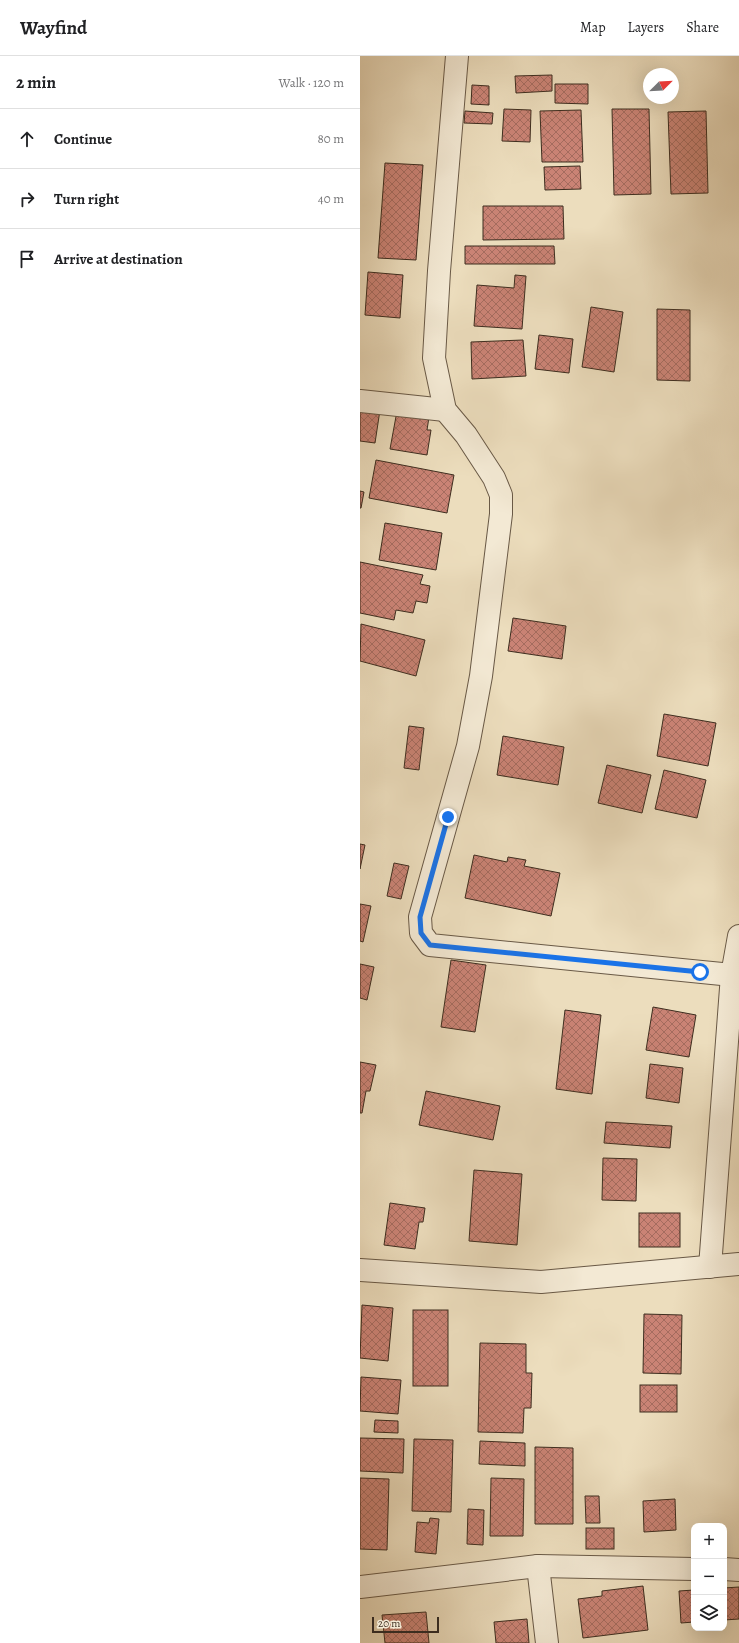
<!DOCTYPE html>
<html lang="en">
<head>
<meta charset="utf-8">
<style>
	body { margin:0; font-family:Alegreya,serif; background:#f6f6f6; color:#202124 }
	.controls { position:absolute; right:12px; bottom:12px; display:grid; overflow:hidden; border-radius:8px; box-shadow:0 4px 16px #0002 }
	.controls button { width:36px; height:36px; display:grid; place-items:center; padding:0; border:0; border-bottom:1px solid #e0e0e0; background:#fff; color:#202124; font:20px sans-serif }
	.compass { position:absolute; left:283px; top:12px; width:36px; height:36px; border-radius:50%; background:#fff; box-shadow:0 4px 16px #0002; rotate:66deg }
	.scale { position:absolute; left:12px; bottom:10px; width:67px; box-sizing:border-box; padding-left:4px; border:2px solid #3d2d1f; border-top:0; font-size:11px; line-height:14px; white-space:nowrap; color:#3d2d1f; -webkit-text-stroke:3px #f3e9d4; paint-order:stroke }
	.stop { position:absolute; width:12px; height:12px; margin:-9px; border:3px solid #1a73e8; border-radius:50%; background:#fff }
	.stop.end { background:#1a73e8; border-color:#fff; box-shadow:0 1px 4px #0008 }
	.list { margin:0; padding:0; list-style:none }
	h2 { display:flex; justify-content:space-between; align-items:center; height:52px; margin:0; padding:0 16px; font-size:17px }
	h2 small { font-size:13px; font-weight:400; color:#757577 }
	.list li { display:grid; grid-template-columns:26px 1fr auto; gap:12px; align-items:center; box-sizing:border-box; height:60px; padding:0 16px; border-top:1px solid #e0e0e0 }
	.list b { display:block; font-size:15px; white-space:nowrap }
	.list em { font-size:13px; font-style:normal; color:#757577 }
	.icon { flex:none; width:22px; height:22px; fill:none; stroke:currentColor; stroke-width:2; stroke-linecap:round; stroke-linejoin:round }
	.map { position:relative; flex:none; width:379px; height:1587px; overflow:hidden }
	header { display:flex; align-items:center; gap:24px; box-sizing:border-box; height:56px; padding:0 20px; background:#fff; border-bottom:1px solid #e0e0e0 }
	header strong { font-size:19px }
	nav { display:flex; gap:22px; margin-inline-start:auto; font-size:14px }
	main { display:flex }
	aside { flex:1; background:#fff }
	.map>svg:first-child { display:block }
	.building { fill:url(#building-cross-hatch); stroke:#3d2d1f }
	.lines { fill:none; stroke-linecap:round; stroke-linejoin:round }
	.minor-casing { stroke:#695946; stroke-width:24 }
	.minor { stroke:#f3e9d4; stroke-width:22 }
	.route { stroke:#1a73e8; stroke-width:5 }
</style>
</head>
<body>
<header>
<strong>Wayfind</strong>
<nav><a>Map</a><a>Layers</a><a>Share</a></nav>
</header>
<main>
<aside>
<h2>2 min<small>Walk · 120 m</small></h2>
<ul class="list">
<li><svg class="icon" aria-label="ahead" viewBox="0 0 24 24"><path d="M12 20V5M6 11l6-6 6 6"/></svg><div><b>Continue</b></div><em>80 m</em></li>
<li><svg class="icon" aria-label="right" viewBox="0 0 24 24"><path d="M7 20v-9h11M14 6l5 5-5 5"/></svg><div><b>Turn right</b></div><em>40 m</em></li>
<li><svg class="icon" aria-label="arrive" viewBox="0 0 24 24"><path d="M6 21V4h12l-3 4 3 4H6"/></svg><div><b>Arrive at destination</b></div></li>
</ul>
</aside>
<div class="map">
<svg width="379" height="1587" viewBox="0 0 379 1587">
	<defs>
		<pattern id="building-cross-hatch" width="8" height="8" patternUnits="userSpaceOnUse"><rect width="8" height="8" fill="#ca8375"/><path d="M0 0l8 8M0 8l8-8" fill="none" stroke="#a56c5f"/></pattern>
	</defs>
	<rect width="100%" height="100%" fill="#ecddbd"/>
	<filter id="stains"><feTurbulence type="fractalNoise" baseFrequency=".005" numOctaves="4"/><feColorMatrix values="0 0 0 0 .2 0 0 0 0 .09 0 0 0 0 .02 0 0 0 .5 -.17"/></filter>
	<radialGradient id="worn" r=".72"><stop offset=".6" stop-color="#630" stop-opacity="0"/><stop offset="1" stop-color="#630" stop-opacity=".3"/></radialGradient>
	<g class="building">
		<path d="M192 19V35L156 37 155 20Z"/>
		<path d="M195 28H228V48L195 47Z"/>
		<path d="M112 29 129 30V49L111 48Z"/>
		<path d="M144 53 171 54 170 86 142 85Z"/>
		<path d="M252 53H289L291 138 254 139Z"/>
		<path d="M221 54 223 106H182L180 55Z"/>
		<path d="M105 55 133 57 132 68 104 67Z"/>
		<path d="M346 55 348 137 311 138 308 56Z"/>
		<path d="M25 107 63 109 56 204 18 202Z"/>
		<path d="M220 110 221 133 185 134 184 111Z"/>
		<path d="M123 150H203L204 183 123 184Z"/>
		<path d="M105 190H194L195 208H105Z"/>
		<path d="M8 216 43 219 40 262 5 259Z"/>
		<path d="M155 219 166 220 162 273 114 270 117 229 154 232Z"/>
		<path d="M231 251 263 256 254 316 222 311Z"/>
		<path d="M297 253 330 254V325L297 324Z"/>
		<path d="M179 279 213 283 209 317 175 313Z"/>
		<path d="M163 284 166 320 112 323 111 286Z"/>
		<path d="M0 351 20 354 15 387 0 385Z"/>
		<path d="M37 355 69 361 67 374H71L67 399 30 393Z"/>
		<path d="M16 404 94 419 87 457 9 442Z"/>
		<path d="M0 435 4 436 1 452H0Z"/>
		<path d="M25 467 82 477 76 514 19 504Z"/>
		<path d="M0 506 63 519 60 528 70 530 67 547 56 545 53 557 36 554 34 564 0 557Z"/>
		<path d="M153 562 206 570 202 603 148 595Z"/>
		<path d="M1 568 65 584 56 620 0 605Z"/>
		<path d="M304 658 356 667 348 710 297 700Z"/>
		<path d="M49 670 64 672 59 714 44 712Z"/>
		<path d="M143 680 204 691 198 729 137 719Z"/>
		<path d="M247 709 291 719 282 757 238 747Z"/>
		<path d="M304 714 346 724 337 762 295 753Z"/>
		<path d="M0 788 5 789 0 813Z"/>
		<path d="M114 799 147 806 148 801 166 804 164 810 200 817 191 860 105 842Z"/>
		<path d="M34 807 49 810 41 843 27 840Z"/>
		<path d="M0 848 11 850 3 886 0 885Z"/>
		<path d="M91 904 126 909 115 976 81 971Z"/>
		<path d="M0 908 14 911 7 944 0 942Z"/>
		<path d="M293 951 336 959 329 1001 286 994Z"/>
		<path d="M205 954 241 959 232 1038 196 1033Z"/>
		<path d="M0 1006 16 1009 10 1035H6L2 1057H0Z"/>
		<path d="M290 1008 323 1012 319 1047 286 1042Z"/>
		<path d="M66 1035 140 1050 133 1084 59 1069Z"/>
		<path d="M246 1066 312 1070 310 1092 244 1087Z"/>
		<path d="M243 1102 277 1103 276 1145 242 1144Z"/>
		<path d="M114 1114 162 1118 157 1189 109 1185Z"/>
		<path d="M30 1147 65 1152 63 1166H59L55 1193 24 1189Z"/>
		<rect x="279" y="1157" width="41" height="34"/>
		<path d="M2 1249 33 1252 28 1305 0 1302Z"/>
		<rect x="53" y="1254" width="35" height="76"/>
		<path d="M284 1258 322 1259 321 1318 283 1317Z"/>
		<path d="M120 1287 166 1288V1317H172L171 1352H164L163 1377 118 1376Z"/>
		<path d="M1 1321 41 1324 38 1358 0 1355Z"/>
		<rect x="280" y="1329" width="37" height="27"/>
		<path d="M15 1364 38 1365V1377L14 1376Z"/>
		<path d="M0 1382 44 1383 43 1417 0 1415Z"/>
		<path d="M54 1383 93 1384 91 1456 52 1455Z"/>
		<path d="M120 1385 165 1387V1410L119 1408Z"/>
		<path d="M175 1391 213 1392V1468H175Z"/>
		<path d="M0 1422 29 1423 27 1494 0 1493Z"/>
		<path d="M131 1422 164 1423 163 1480H130Z"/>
		<path d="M225 1440H239L240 1467H226Z"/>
		<path d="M315 1443 316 1474 284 1476 283 1445Z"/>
		<path d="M108 1453 124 1454 123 1489 107 1488Z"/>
		<path d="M70 1462 79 1463 76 1498 55 1496 57 1466 69 1467Z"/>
		<rect x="226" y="1472" width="28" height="21"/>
		<path d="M283 1530 288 1574 223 1582 218 1543 242 1540V1535Z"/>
		<path d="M379 1531V1563L364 1564V1532Z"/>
		<path d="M334 1534V1566L321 1567 319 1535Z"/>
		<path d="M66 1556 69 1587H25L22 1559Z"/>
		<path d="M167 1563 169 1587H136L134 1566Z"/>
	</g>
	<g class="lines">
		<g class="minor-casing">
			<g id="minor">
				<path d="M97 0 79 215 74 302 85 354 106 379 134 422 141 439V458L121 620 108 690 60 861 61 877 70 889 372 919"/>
				<path d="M0 345 85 354"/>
				<path d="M350 1211 372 919 379 880"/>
				<path d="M0 1214 181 1226 379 1208"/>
				<path d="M178 1510 187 1587"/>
				<path d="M364 1513 379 1514"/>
				<path d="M0 1531 178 1510 334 1513"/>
			</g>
		</g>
		<use href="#minor" class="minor"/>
	</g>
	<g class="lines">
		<path class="route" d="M88 761 60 861 61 877 70 889 340 916"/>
	</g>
	<rect width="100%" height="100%" filter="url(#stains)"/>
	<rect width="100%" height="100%" fill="url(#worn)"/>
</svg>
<div class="controls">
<button>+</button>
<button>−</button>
<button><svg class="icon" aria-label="layers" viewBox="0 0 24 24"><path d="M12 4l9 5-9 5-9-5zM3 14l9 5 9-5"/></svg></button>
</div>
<svg class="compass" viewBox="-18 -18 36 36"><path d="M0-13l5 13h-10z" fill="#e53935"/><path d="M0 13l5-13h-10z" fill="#757577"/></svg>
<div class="scale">20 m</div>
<div class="stop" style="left:340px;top:916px"></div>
<div class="stop end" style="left:88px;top:761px"></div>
</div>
</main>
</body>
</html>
